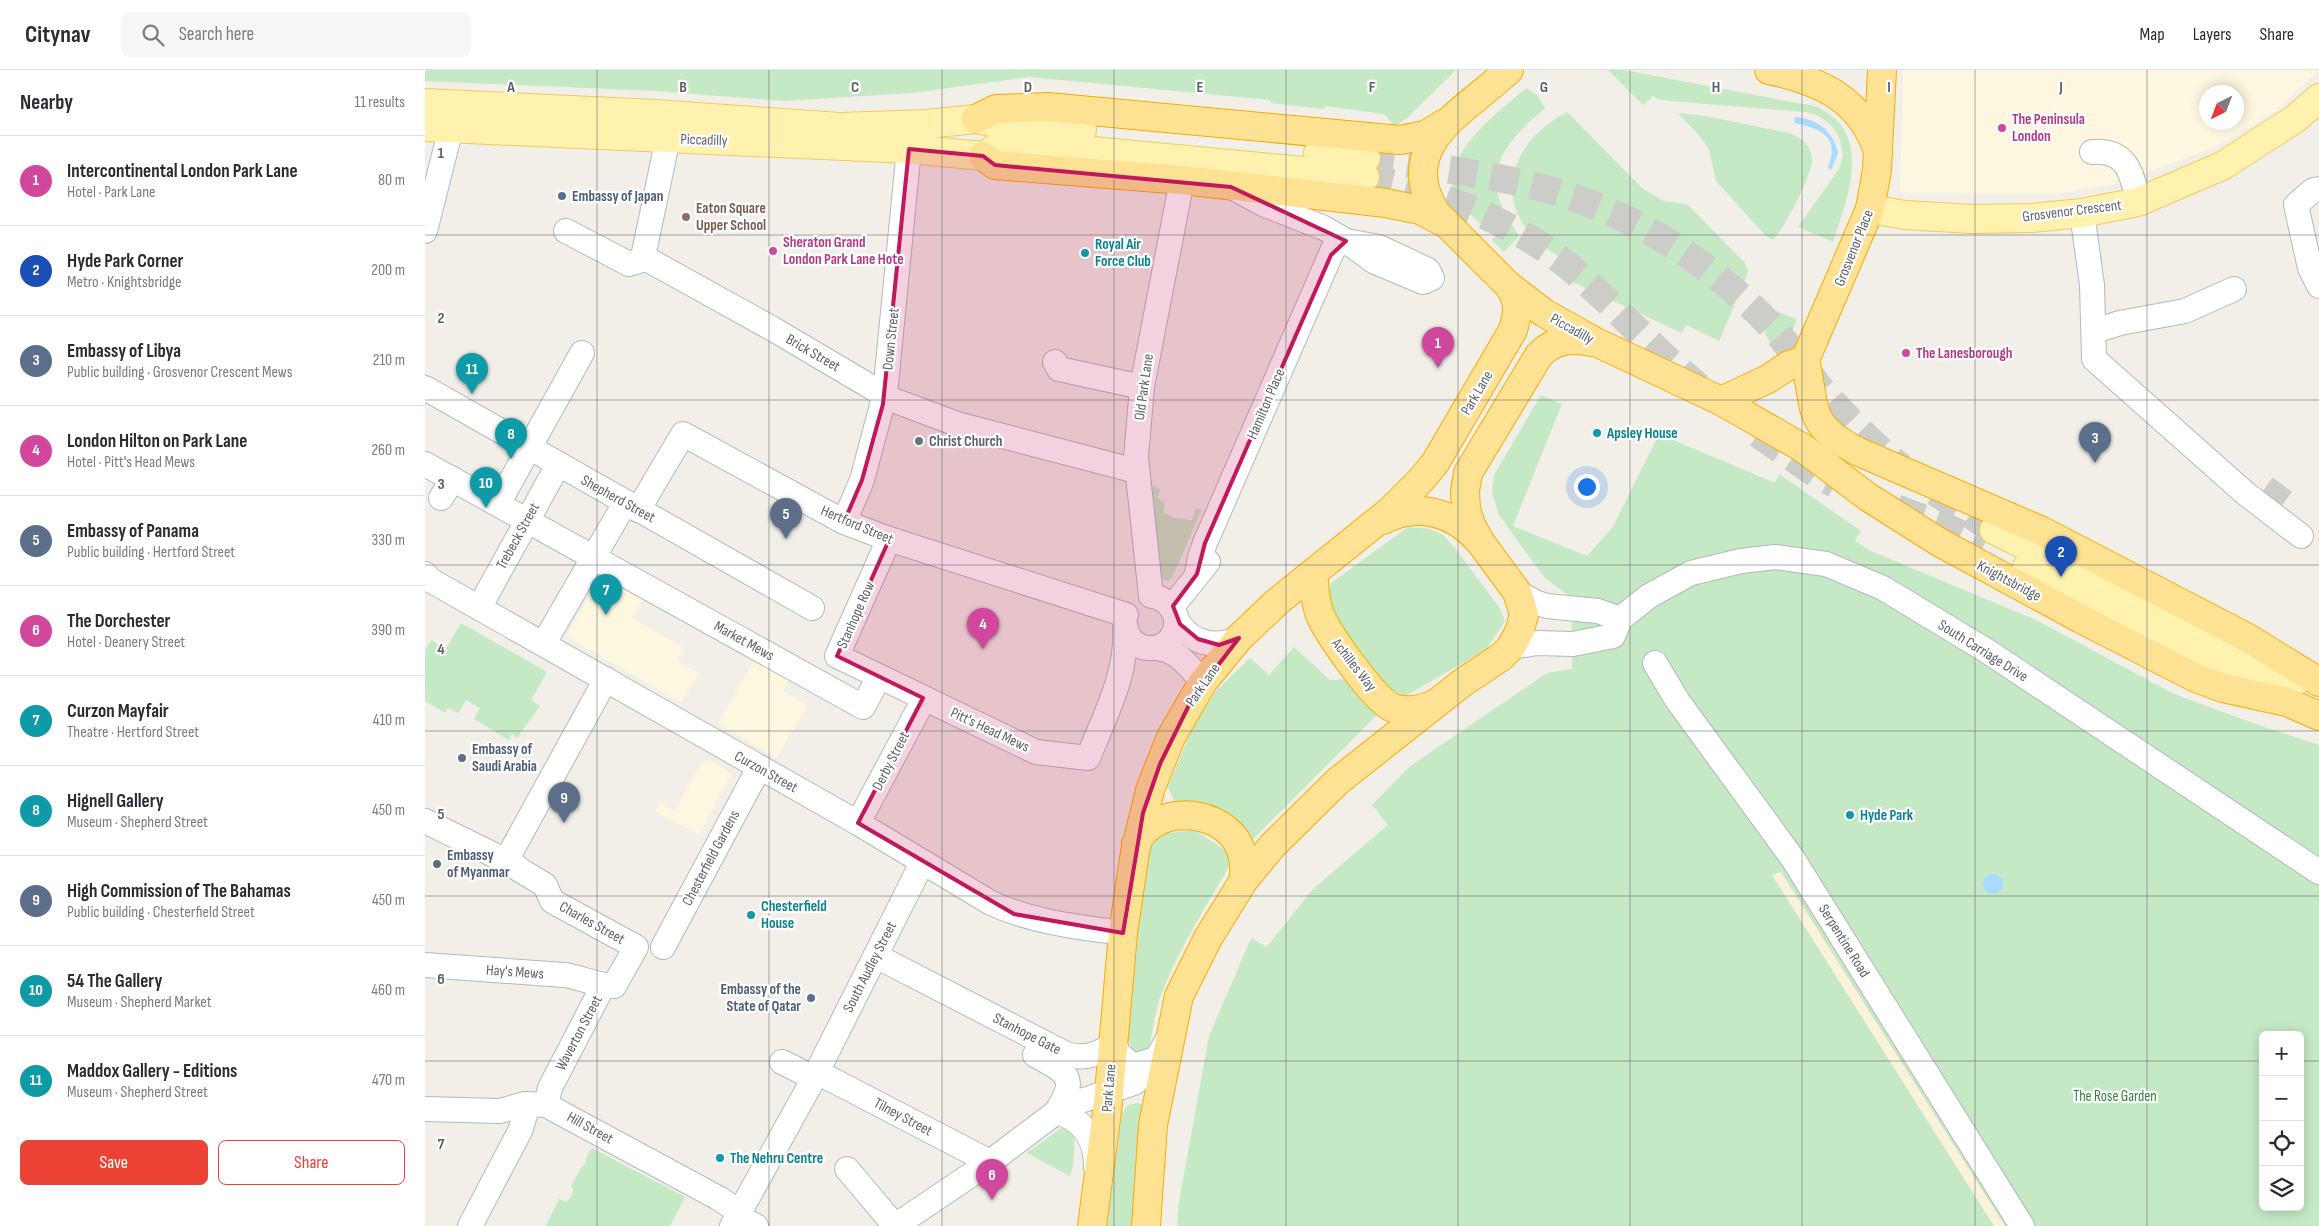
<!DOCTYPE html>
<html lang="en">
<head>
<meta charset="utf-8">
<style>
	body { margin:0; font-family:"Sofia Sans Condensed",sans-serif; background:#f7f7f7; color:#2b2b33 }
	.controls { position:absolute; right:15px; bottom:15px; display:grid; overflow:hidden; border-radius:8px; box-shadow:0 2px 12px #0003 }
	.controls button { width:45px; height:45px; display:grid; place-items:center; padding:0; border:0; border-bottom:1px solid #e1e1e2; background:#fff; color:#2b2b33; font:25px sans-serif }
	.compass { position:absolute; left:1774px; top:15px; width:45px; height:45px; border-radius:50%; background:#fff; box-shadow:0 2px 12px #0003; rotate:222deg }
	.you { position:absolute; left:1161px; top:416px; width:18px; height:18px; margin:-12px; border:4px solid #fff; border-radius:50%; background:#1a73e8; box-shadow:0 0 0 8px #1a73e833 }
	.badge { display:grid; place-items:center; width:32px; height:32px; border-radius:50%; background:#ea4335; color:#fff; font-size:16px; font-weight:700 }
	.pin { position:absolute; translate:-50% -41px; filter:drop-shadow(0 1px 2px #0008) }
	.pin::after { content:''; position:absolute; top:26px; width:18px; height:15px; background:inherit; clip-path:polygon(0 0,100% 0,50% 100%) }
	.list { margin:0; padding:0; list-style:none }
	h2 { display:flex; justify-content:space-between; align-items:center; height:65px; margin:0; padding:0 20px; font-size:21px }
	h2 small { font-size:16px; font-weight:400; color:#7c7c81 }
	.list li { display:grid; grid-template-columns:32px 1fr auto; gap:15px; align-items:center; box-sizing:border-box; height:90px; padding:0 20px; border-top:1px solid #e1e1e2 }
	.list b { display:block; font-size:19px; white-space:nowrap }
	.list p { margin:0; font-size:16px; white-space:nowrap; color:#7c7c81 }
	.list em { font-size:16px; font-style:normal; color:#7c7c81 }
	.actions { display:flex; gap:10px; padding:15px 20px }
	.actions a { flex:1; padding:11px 0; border:1px solid #ea4335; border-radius:8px; text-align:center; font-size:18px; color:#ea4335 }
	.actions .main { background:#ea4335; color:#fff }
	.icon { flex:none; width:28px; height:28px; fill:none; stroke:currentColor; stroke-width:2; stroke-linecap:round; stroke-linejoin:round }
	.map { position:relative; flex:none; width:1894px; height:1156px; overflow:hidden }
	header { display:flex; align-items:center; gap:30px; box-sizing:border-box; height:70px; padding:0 25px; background:#fff; border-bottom:1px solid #e1e1e2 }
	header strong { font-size:24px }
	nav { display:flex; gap:28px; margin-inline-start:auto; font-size:18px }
	.search { width:350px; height:45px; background:#f7f7f7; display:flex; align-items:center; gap:12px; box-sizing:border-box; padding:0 18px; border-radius:8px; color:#7c7c81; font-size:19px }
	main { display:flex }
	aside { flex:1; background:#fff }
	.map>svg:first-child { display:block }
	.commercial { fill:#fef7e0; fill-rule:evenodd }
	.green { fill:#c5e8c5; fill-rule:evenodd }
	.sand { fill:#fbf3d9 }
	.water { fill:#aadaff }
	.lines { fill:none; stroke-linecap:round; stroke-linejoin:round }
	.minor-tunnel { stroke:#ccccc8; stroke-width:24; stroke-dasharray:24 12; stroke-linecap:butt }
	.major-tunnel { stroke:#ccccc8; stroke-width:28; stroke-dasharray:28 14; stroke-linecap:butt }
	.minor-casing { stroke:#b5b8bc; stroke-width:26 }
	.major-casing { stroke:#f2c960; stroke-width:30 }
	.highway-casing { stroke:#f9ab00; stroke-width:30 }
	.minor { stroke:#fff; stroke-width:24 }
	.major { stroke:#fff2af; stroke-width:28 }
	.highway { stroke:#fde293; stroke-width:28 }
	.marked { fill:#c2185b; fill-opacity:0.2; stroke:#c2185b; stroke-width:4; stroke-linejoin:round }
	.grid { fill:none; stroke:#5f6368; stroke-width:1; stroke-opacity:0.55 }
	.hotel-dot { fill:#d1479c; stroke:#fff; stroke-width:2 }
	.service-dot { fill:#5c6f8a; stroke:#fff; stroke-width:2 }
	.education-dot { fill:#8d6e63; stroke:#fff; stroke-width:2 }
	.culture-dot { fill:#0f9aa8; stroke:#fff; stroke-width:2 }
	.worship-dot { fill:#6b7280; stroke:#fff; stroke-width:2 }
	.labels { text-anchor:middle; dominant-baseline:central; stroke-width:4.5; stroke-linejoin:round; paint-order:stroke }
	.hotel-label { font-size:15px; font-weight:bold; fill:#b23c85; stroke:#fff; text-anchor:start }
	.street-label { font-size:15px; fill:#5f6368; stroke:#fff }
	.service-label { font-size:15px; font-weight:bold; fill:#4e5e75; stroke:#fff; text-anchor:start }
	.education-label { font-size:15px; font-weight:bold; fill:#785e54; stroke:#fff; text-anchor:start }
	.culture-label { font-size:15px; font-weight:bold; fill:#0d838f; stroke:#fff; text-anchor:start }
	.worship-label { font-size:15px; font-weight:bold; fill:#5b616d; stroke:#fff; text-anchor:start }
	.park-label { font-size:15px; fill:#348238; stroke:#fff }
	.grid-label { font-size:16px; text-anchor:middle; font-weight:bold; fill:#5f6368; stroke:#fff; stroke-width:4.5; stroke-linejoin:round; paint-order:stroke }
</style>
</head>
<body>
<header>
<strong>Citynav</strong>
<div class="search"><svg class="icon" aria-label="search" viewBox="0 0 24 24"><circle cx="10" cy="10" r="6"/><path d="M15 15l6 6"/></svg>Search here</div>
<nav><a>Map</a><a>Layers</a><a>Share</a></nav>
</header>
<main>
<aside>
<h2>Nearby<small>11 results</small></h2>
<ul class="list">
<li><span class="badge" style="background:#d1479c">1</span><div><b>Intercontinental London Park Lane</b><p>Hotel · Park Lane</p></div><em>80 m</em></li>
<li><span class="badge" style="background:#1a4fb4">2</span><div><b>Hyde Park Corner</b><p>Metro · Knightsbridge</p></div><em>200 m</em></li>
<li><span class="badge" style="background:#5c6f8a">3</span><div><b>Embassy of Libya</b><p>Public building · Grosvenor Crescent Mews</p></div><em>210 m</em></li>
<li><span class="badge" style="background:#d1479c">4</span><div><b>London Hilton on Park Lane</b><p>Hotel · Pitt's Head Mews</p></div><em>260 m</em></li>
<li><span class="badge" style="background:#5c6f8a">5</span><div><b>Embassy of Panama</b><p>Public building · Hertford Street</p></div><em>330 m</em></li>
<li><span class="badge" style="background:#d1479c">6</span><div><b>The Dorchester</b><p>Hotel · Deanery Street</p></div><em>390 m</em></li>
<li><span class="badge" style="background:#0f9aa8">7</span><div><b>Curzon Mayfair</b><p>Theatre · Hertford Street</p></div><em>410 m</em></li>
<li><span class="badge" style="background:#0f9aa8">8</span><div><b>Hignell Gallery</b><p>Museum · Shepherd Street</p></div><em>450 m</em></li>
<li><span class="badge" style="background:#5c6f8a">9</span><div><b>High Commission of The Bahamas</b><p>Public building · Chesterfield Street</p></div><em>450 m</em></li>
<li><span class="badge" style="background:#0f9aa8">10</span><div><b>54 The Gallery</b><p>Museum · Shepherd Market</p></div><em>460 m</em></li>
<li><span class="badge" style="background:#0f9aa8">11</span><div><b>Maddox Gallery - Editions</b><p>Museum · Shepherd Street</p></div><em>470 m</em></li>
</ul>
<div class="actions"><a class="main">Save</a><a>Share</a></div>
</aside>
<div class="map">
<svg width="1894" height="1156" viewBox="0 0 1894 1156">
	<rect width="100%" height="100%" fill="#f1efe8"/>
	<g class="commercial">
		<path d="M1478 0H1894L1850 41 1788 78 1689 114 1630 124 1475 123ZM1782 22H1812V52H1782Z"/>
		<path d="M180 499 222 523 207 548 259 578 252 590 274 603 256 633 141 566Z"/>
		<path d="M331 587 366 607 358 621 382 635 352 688 293 654Z"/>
		<path d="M283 690 299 698 306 705 274 765 230 741 234 733 250 741 276 694Z"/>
	</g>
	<g class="green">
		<path d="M0 0H1031L982 48 970 56 959 44 900 36 899 39 846 33V30L604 7 487 23 359 31 231 21 0 11Z"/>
		<path d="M1183 0H1199L1372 33C1380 34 1390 35 1398 40 1448 68 1421 131 1408 172L1373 157 1414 99 1418 86 1415 69 1406 55 1394 46 1381 42 1245 31 1232 29 1228 26 1218 35Z"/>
		<path d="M1102 18 1112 25 1120 38C1114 45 1106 49 1100 56 1061 96 1064 122 1094 166L1079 182 1067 170 1070 166C1057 155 1041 143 1032 128 1008 91 1077 38 1102 18Z"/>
		<path d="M1142 42 1218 119 1239 131 1262 134 1319 192 1323 200 1321 208 1294 271 1261 255 1257 263 1139 208 1133 204 1142 191C1131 184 1118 178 1110 169 1065 122 1092 68 1142 42Z"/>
		<path d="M1253 43 1281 46 1364 63C1376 67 1387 76 1387 90 1387 105 1359 159 1348 170L1341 166 1291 111 1284 79 1273 64Z"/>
		<path d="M1351 241 1372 249 1363 271 1351 283 1339 262Z"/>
		<path d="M1116 325 1137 334 1088 456 1162 486 1188 457 1234 364 1350 413 1354 404 1436 461 1430 471 1446 481 1611 550 1749 624 1839 657 1894 675V1156H752L754 1132 784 966 826 868 842 877 888 819 963 755 947 735 984 697 1122 603 1147 599V528L1119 507 1074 445 1067 423 1069 405ZM1838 965H1875V1137H1838Z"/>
		<path d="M727 416 735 419 733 428 740 433 738 442 749 448 767 450 770 439H777L747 508 742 511 735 507Z"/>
		<path d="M983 457 1005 459 1018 465 1029 477 1074 537 1080 551 1061 580 980 626 963 620 912 555 902 531 906 513Z"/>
		<path d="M36 553 122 602 106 630 115 636 92 668 87 664 84 670 49 649 55 638 41 630 33 643 23 638 20 643 0 631V580L6 570 21 579Z"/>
		<path d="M869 577 905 610 919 609 952 645 827 770 795 747 750 733 743 717 766 660 791 621 825 588 844 605Z"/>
		<path d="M769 760 802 781 808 790C783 833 756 875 737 922 730 940 728 962 723 982L717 985C705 981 704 975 703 963L704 858 720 773 734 764Z"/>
		<path d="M713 1033 719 1036 710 1156H682L697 1044 703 1035Z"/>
		<path d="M639 1056 650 1061 648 1096 645 1106 602 1083Z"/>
		<path d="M167 1078 260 1127 245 1156H121L134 1129 141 1132 147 1126 148 1119 146 1117 155 1099 161 1093V1088Z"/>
	</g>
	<path class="sand" d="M1356 802 1580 1156H1569L1347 805Z"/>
	<g class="water">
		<path d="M1370 47C1393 49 1408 61 1413 83L1406 100 1403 97C1416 67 1395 58 1369 53Z"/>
		<circle cx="1568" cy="814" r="10"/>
	</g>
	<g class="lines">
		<path class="minor-tunnel" d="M1843 434 1860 411"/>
		<g class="major-tunnel">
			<path d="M941 88C1005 97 1070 104 1132 122 1213 147 1286 193 1345 255 1362 273 1377 294 1392 314 1417 344 1445 373 1476 397"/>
			<path d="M940 107C1012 121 1092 152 1149 201 1192 238 1230 281 1274 317"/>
			<path d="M1333 364 1391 404 1410 414"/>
			<path d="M1510 422 1569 460"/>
			<path d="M1471 438 1525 459 1559 475"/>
		</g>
		<g class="minor-casing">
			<g id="minor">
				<path d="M1667 82C1702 79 1707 103 1713 132"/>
				<path d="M1894 119 1888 120 1871 135 1885 198 1894 216"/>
				<path d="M1657 143 1667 215 1669 289 1820 423 1876 466"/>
				<path d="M0 161 26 58"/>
				<path d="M141 161 204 194 214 191 218 187 243 68 241 52"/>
				<path d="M218 187 348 259 468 330 532 354 711 401"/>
				<path d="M1669 261 1695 253 1760 241 1809 219"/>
				<path d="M630 292 634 299 717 317"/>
				<path d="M0 318 387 538"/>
				<path d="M0 394 438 637 454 607"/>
				<path d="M16 428 28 409"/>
				<path d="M73 434 157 283"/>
				<path d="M213 440 258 364 419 452 464 469 701 545"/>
				<path d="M419 452 437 410 460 324 484 79"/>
				<path d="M464 469 412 586 611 682 663 688C680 645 703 604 700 557"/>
				<path d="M0 504 5 510 433 753 566 833C607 852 653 857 698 863"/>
				<path d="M772 504 775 487 780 473 909 177 921 171 954 177 1003 200 1007 208 998 212 950 192 921 171 899 158 838 134 807 117"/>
				<path d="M1092 522 1112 533 1122 536 1173 541 1195 549"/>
				<path d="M726 526 711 387 717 317 757 110"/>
				<path d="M734 528C748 534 748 544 755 555 769 575 794 578 814 568"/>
				<path d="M747 537 783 492"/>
				<path d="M54 538 133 395"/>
				<path d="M700 554C704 590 755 584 751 547"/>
				<path d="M119 573 200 433"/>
				<path d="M1086 577 1112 573 1148 574 1188 566 1195 549 1224 526 1266 503 1316 491 1350 487 1401 494 1458 518 1562 581 1894 802"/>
				<path d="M732 578C753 580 764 597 778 612"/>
				<path d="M1230 593 1252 630 1368 789 1597 1156"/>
				<path d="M0 751 73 787 82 789 95 800 120 815 127 831 211 877 189 916C172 916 156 907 139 905L0 895"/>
				<path d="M433 753 499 629"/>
				<path d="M82 789 181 609"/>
				<path d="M238 877 334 698"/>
				<path d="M451 886 641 984C659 990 674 985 688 973L694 984 708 996 731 989"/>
				<path d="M610 985C642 1002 654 1007 631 1042"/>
				<path d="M357 992 389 1008"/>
				<path d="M392 1002 565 1092"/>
				<path d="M121 1035 125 1018 178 916"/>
				<path d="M0 1039 75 1041 100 1034 121 1035 295 1129 314 1142"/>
				<path d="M631 1042C659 1049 671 1069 671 1097"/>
				<path d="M422 1099 470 1156"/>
				<path d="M312 1146 331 1156"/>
				<path d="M45 1156 95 1061 100 1045V1034"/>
				<path d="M307 1156 389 1008 497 793"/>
				<path d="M470 1156 565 1092 638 1037 709 1013C724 1003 734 986 742 970"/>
			</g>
		</g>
		<g class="major-casing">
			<g id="major">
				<path d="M0 33 231 44 414 57 502 54 551 49 581 55 657 60"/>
				<path d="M0 57 484 79 558 86 574 76H615L940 107"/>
				<path d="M893 83 941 88"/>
				<path d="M1445 139 1480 145 1546 149 1606 148 1657 143 1713 132 1797 96 1870 49 1894 28"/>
				<path d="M1569 460 1872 610"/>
				<path d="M1602 497 1847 625"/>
			</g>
		</g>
		<g class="highway-casing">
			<g id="highway">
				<path d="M1084 0C1042 40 968 74 1011 143L1084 216 1119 243 1171 272 1296 331 1378 378 1443 427 1514 472 1656 549 1771 608 1798 618 1862 632 1894 646"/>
				<path d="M1344 0C1395 11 1435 28 1453 81"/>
				<path d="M1457 0 1452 100 1445 139 1380 290C1392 341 1380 354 1434 382L1617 461 1823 568 1894 612"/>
				<path d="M551 49 571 39 623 37 975 70 1000 65 1020 53"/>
				<path d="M558 86 570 95 757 110 961 133 995 140 1020 153"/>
				<path d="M1296 331 1343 309 1364 295 1380 290"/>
				<path d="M958 450C991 433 1027 441 1052 469"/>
				<path d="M888 504C890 518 890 533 895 545 904 565 949 630 968 638 983 643 996 640 1009 634"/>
				<path d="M711 774C728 735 789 738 811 770 819 782 820 796 819 810"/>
				<path d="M667 1156 683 1034 698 863 710 782 725 720 746 667 778 612 814 568 853 531 965 441 995 411 1010 393 1088 260C1093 243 1095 232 1084 216"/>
				<path d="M721 1156 728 1055 754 926 783 868 819 810 848 775 913 711 1037 613 1076 587 1086 577 1095 560 1099 544 1092 522 1056 473 1046 455 1041 439 1040 421 1043 403 1114 285C1130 269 1146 268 1167 272"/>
			</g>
		</g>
		<use href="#minor" class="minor"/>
		<use href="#major" class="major"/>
		<use href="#highway" class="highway"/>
	</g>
	<path class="marked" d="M484 79 558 86 570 95 806 117 921 171 906 185 780 473 772 504 748 536 755 554 773 569 794 575 814 568 767 629 735 694 718 743 698 863 589 844 433 753 498 628 412 586 464 470 419 452 437 410 458 334Z"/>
	<path class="grid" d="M172 0V1156M344 0V1156M517 0V1156M689 0V1156M861 0V1156M1033 0V1156M1205 0V1156M1377 0V1156M1550 0V1156M1722 0V1156M0 165H1894M0 330H1894M0 495H1894M0 661H1894M0 826H1894M0 991H1838M1875 991H1894"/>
	<g class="hotel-dot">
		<circle cx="1577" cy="58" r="5"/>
		<circle cx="348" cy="181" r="5"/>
		<circle cx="1481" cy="283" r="5"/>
	</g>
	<g class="service-dot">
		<circle cx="137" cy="126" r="5"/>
		<circle cx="37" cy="688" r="5"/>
		<circle cx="12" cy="794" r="5"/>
		<circle cx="386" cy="928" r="5"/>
	</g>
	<circle class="education-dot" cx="261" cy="147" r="5"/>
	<g class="culture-dot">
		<circle cx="660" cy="183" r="5"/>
		<circle cx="1172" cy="363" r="5"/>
		<circle cx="1425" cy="745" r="5"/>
		<circle cx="326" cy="845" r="5"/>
		<circle cx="295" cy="1088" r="5"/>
	</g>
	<circle class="worship-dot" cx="494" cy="371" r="5"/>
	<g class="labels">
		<g class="hotel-label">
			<text x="1587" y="49">The Peninsula<tspan x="1587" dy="17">London</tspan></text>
			<text x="358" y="172">Sheraton Grand<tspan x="358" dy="17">London Park Lane Hote</tspan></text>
			<text x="1491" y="283">The Lanesborough</text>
		</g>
		<g class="street-label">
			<text transform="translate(279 70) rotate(2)">Piccadilly</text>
			<text transform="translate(1647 141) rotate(-7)">Grosvenor Crescent</text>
			<text transform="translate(1429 178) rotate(-68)">Grosvenor Place</text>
			<text transform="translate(1147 259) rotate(29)">Piccadilly</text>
			<text transform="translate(466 269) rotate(-84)">Down Street</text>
			<text transform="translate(388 283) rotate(30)">Brick Street</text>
			<text transform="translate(719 317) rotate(-82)">Old Park Lane</text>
			<text transform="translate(1052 323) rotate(-60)">Park Lane</text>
			<text transform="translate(841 334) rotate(-67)">Hamilton Place</text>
			<text transform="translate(193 429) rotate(29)">Shepherd Street</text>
			<text transform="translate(432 455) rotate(23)">Hertford Street</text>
			<text transform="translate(93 466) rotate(-61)">Trebeck Street</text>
			<text transform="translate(1584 511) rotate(28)">Knightsbridge</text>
			<text transform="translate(431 545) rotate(-66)">Stanhope Row</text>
			<text transform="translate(319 571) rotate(29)">Market Mews</text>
			<text transform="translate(1558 581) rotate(32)">South Carriage Drive</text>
			<text transform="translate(929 595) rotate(52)">Achilles Way</text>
			<text transform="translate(778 615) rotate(-55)">Park Lane</text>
			<text transform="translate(565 660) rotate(25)">Pitt's Head Mews</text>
			<text transform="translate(466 691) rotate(-63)">Derby Street</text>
			<text transform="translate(341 702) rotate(29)">Curzon Street</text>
			<text transform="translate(286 788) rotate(-62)">Chesterfield Gardens</text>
			<text transform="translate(167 853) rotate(29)">Charles Street</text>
			<text transform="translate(1419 871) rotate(58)">Serpentine Road</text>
			<text transform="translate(445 897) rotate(-63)">South Audley Street</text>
			<text transform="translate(90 902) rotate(4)">Hay's Mews</text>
			<text transform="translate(154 963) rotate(-62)">Waverton Street</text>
			<text transform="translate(602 964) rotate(27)">Stanhope Gate</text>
			<text transform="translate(684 1018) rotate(-85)">Park Lane</text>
			<text transform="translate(478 1047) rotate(28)">Tilney Street</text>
			<text transform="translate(165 1058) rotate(29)">Hill Street</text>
		</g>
		<g class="service-label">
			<text x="147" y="126">Embassy of Japan</text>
			<text x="47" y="679">Embassy of<tspan x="47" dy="17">Saudi Arabia</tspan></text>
			<text x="22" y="785">Embassy<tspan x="22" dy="17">of Myanmar</tspan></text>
			<text x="376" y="919" text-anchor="end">Embassy of the<tspan x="376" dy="17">State of Qatar</tspan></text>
		</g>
		<g class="education-label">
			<text x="271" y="138">Eaton Square<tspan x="271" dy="17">Upper School</tspan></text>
		</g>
		<g class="culture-label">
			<text x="670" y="174">Royal Air<tspan x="670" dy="17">Force Club</tspan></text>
			<text x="1182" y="363">Apsley House</text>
			<text x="1435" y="745">Hyde Park</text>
			<text x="336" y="836">Chesterfield<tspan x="336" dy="17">House</tspan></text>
			<text x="305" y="1088">The Nehru Centre</text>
		</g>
		<g class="worship-label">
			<text x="504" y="371">Christ Church</text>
		</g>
		<g class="park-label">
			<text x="1690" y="1026">The Rose Garden</text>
		</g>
	</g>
	<g class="grid-label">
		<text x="86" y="22">A</text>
		<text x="258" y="22">B</text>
		<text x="430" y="22">C</text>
		<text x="603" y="22">D</text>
		<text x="775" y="22">E</text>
		<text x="947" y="22">F</text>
		<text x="1119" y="22">G</text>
		<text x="1291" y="22">H</text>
		<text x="1464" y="22">I</text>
		<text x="1636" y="22">J</text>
		<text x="16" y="88">1</text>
		<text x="16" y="253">2</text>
		<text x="16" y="419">3</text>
		<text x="16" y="584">4</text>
		<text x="16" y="749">5</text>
		<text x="16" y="914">6</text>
		<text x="16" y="1079">7</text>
	</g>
</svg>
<div class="controls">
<button>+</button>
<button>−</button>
<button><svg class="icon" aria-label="locate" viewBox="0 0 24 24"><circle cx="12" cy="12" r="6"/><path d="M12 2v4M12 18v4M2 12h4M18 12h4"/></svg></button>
<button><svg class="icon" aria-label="layers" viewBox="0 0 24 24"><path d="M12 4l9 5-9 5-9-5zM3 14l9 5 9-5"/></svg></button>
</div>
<svg class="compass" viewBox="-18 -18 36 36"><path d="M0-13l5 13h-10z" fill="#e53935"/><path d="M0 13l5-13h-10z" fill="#7c7c81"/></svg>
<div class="you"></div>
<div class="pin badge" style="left:1013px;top:298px;background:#d1479c">1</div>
<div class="pin badge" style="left:1636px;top:507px;background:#1a4fb4">2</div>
<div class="pin badge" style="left:1670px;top:393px;background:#5c6f8a">3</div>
<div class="pin badge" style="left:558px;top:579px;background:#d1479c">4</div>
<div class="pin badge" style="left:361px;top:469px;background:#5c6f8a">5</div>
<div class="pin badge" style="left:567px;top:1130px;background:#d1479c">6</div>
<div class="pin badge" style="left:181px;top:545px;background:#0f9aa8">7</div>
<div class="pin badge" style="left:86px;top:389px;background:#0f9aa8">8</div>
<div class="pin badge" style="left:139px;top:753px;background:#5c6f8a">9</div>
<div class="pin badge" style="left:61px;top:438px;background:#0f9aa8">10</div>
<div class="pin badge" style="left:47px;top:324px;background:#0f9aa8">11</div>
</div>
</main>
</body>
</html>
